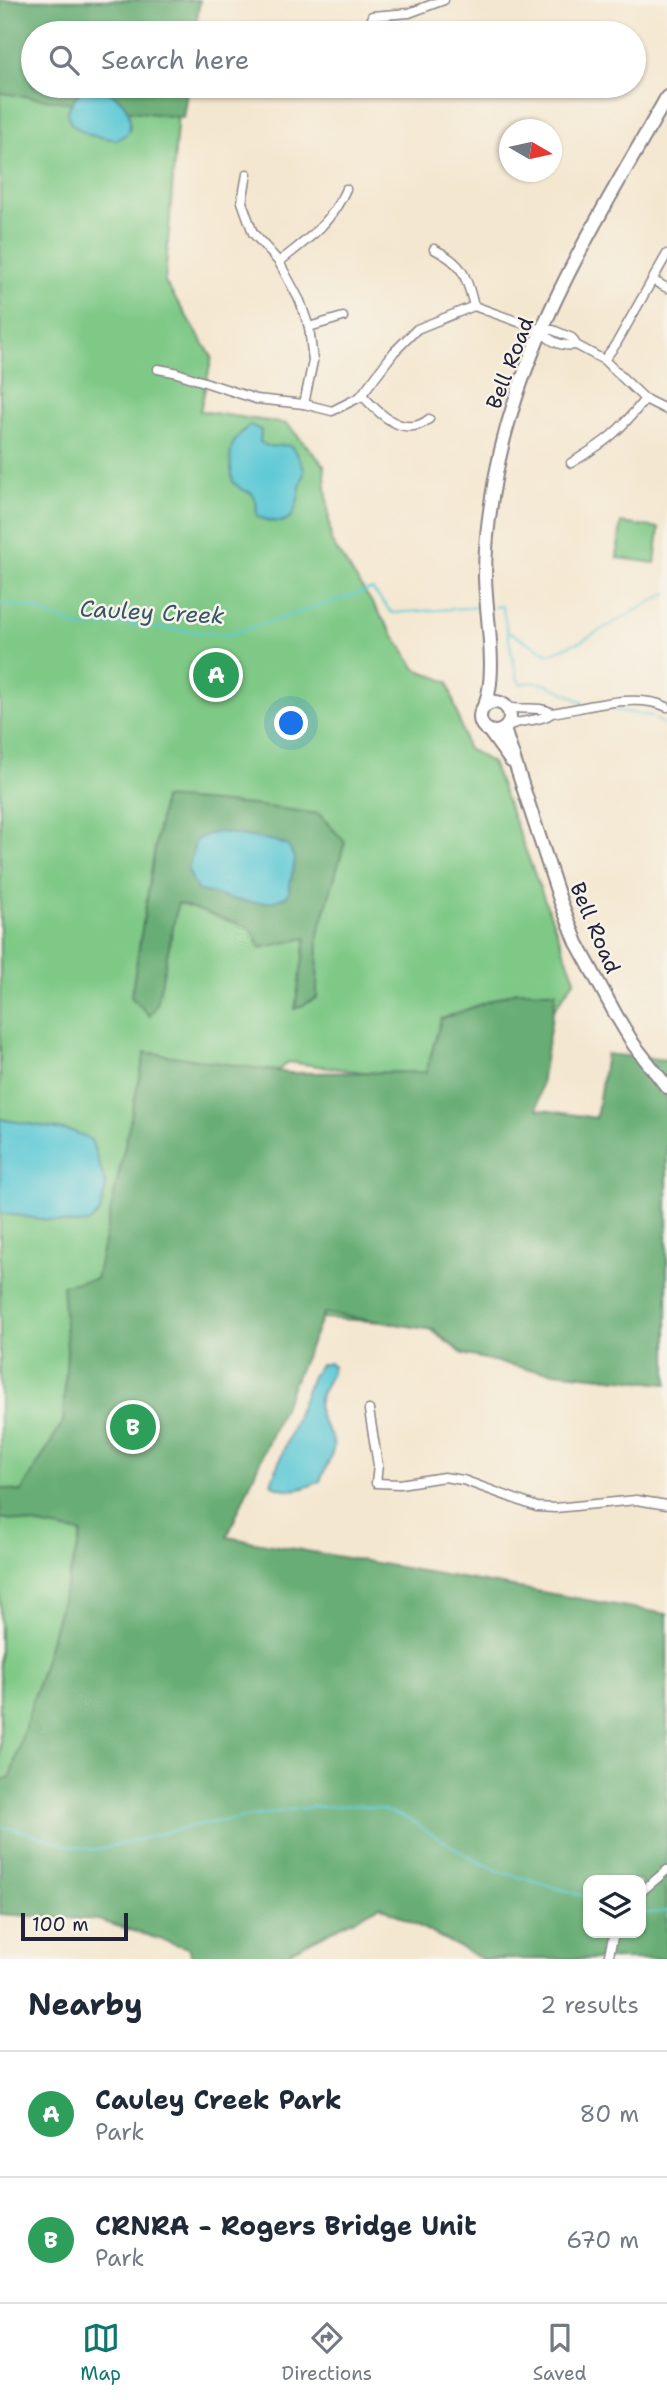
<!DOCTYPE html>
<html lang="en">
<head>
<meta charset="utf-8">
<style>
	body { margin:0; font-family:"Shantell Sans",sans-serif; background:#f2f2f3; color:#1f2937 }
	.controls { position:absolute; right:21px; bottom:21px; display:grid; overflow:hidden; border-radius:14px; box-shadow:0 2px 5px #0004 }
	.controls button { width:63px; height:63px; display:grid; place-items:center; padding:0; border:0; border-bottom:2px solid #e0e1e3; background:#fff; color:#1f2937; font:35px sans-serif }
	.compass { position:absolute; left:499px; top:119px; width:63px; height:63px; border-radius:50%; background:#fff; box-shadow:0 2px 5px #0004; rotate:99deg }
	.scale { position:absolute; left:21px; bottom:18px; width:107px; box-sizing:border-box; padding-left:7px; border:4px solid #22223b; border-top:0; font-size:19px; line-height:24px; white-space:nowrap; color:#22223b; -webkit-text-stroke:5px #f7f3e8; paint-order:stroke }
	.you { position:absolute; left:292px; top:724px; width:24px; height:24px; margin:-18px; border:5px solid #fff; border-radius:50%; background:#1a73e8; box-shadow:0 0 0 10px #1a73e833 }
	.badge { display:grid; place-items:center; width:46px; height:46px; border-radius:50%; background:#0f766e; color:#fff; font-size:23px; font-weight:700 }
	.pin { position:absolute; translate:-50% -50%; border:4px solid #fff; box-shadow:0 2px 7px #0006 }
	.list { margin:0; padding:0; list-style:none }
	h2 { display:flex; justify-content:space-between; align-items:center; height:91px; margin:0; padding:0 28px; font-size:30px }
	h2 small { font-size:23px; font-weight:400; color:#747a83 }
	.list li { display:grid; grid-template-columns:46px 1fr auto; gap:21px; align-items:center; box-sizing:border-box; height:126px; padding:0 28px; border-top:2px solid #e0e1e3 }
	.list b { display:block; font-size:26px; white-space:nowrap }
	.list p { margin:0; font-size:23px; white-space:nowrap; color:#747a83 }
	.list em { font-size:23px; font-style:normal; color:#747a83 }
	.icon { flex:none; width:38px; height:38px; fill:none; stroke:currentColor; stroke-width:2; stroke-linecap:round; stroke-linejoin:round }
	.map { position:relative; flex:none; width:667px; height:1959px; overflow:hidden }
	.search { position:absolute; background:#fff; box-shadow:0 2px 5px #0004; left:21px; right:21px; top:21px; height:77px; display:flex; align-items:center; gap:18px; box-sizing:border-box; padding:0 24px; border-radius:38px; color:#747a83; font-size:26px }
	.sheet { height:343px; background:#fff }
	nav { display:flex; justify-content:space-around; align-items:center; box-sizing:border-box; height:98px; border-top:2px solid #e0e1e3; background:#fff; font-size:19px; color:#747a83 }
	nav a { display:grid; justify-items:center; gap:4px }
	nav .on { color:#0f766e }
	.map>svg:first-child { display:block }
	.green { fill:#7fc987; stroke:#507661; stroke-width:2 }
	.forest { fill:#67ad74; stroke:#446858; stroke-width:2; fill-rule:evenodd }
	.water { fill:#5dc9d6; stroke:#407688; stroke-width:2 }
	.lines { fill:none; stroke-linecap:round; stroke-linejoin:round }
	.stream { stroke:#5dc9d6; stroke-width:2 }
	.street-casing { stroke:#8b8486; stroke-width:11 }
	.secondary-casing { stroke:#8b8486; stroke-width:16 }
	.street { stroke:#fff; stroke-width:8 }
	.secondary { stroke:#fff; stroke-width:12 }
	.labels { text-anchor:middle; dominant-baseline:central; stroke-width:5; stroke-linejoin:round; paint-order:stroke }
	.street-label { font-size:21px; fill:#22223b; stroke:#f7f3e8 }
	.water-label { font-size:23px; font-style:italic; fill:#34546a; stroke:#f7f3e8 }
</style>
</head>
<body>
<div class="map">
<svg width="667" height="1959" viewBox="0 0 667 1959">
	<rect width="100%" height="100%" fill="#f7f3e8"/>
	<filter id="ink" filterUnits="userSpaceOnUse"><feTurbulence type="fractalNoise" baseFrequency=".0143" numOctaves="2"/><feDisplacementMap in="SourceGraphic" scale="14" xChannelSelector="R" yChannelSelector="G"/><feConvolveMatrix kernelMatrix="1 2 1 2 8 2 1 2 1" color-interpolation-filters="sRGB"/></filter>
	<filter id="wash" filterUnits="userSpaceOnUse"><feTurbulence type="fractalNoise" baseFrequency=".00686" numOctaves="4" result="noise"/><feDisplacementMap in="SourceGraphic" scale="28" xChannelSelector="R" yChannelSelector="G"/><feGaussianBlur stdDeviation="1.57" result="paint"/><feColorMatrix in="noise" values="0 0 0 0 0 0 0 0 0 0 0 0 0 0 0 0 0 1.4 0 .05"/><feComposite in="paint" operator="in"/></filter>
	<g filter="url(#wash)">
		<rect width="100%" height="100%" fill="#f4e7d0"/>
		<g class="green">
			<path d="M0 68 33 73V86H107L179 98 165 282 212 357 200 411 287 424 324 465 331 541 416 669 448 682 467 748 492 763 575 979 499 1090 288 1062 247 1097 200 1082 187 1070 152 1066 147 1238 125 1274 242 1295 400 1316 456 1332 512 1359 570 1364 634 1372 667 1373V1384L555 1372 463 1354 424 1325 310 1317 248 1471 216 1557 82 1533 10 1779 0 1780Z"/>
			<path d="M621 523 659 528 655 563 617 558Z"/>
		</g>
		<g class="forest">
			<path d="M0 0H200L195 33H33V86H188L183 118 0 93Z"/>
			<path d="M163 798 253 805 319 814 345 842 318 935 317 998 295 1009 306 938 260 948 250 928 178 903 157 1004 150 1016 131 997Z"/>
			<path d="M516 991 556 992 537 1109 596 1118 606 1054 667 1060V1384L528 1369 463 1354 434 1330 324 1313 227 1537 667 1614V1959H482L380 1906 291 1951 292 1959H193L188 1948 98 1920 0 1914V1780L10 1778 82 1533 0 1518V1488L21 1492 63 1422 67 1350 62 1285 96 1279 145 1052 290 1073 426 1072 441 1019ZM588 1880H641V1933H588Z"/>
		</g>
		<g class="water">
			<path d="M86 86C112 90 135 102 129 132L117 140 89 135 71 124 67 111 77 95Z"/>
			<path d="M250 425 261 430 260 442C272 451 279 443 291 446 296 453 303 463 304 471 304 476 301 483 300 488 296 516 290 531 257 516L256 501 252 493 241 489 233 482C229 454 226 444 250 425Z"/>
			<path d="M220 832 275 841 288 846 295 859 288 895C262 912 224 896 197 890L188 870 196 840 208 834Z"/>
			<path d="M0 1119 75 1132 91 1140 106 1185 100 1213 88 1223 74 1224 0 1213Z"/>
			<path d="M329 1363 333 1366C332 1380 318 1391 318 1407 318 1423 336 1434 333 1449 331 1459 324 1471 320 1481 305 1489 287 1495 271 1483L312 1376 320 1365Z"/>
		</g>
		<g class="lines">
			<g class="stream">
				<path d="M0 603 32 608 81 628 120 624 228 635 372 589 392 613 482 607"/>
				<path d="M494 607 502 606 517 678 521 684C543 678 564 692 583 703"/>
				<path d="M509 632 549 654 581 641 667 593"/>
				<path d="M602 708 651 716 667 726"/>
				<path d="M0 1827 15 1829 67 1845 96 1850 191 1826 310 1807 358 1805 381 1809 406 1818 473 1859 501 1872 588 1897"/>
				<path d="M641 1914 667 1911"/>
			</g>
		</g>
	</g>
	<g filter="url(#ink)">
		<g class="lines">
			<g class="street-casing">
				<g id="street">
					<path d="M372 16 409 13 444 0"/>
					<path d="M247 174 242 202 253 233 279 262 300 301 309 327 313 361 304 404"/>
					<path d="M434 249C464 264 466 276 474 306"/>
					<path d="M279 262C309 238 330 225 346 189"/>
					<path d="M654 281 667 288"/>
					<path d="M309 327 343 317"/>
					<path d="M541 330C550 342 561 347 576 345"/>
					<path d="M604 360 616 344 667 254"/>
					<path d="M158 369 174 372 256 399 304 404 332 411 360 397 394 352 417 329 474 306 541 330H553L572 338 576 345 604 360 645 399 667 410"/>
					<path d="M362 395C379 414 404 439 429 419"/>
					<path d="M571 463C606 442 620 431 645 399"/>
					<path d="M507 707C522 711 539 705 552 713"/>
					<path d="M508 726C522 719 540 722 552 713 586 708 636 692 667 707"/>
					<path d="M369 1410 378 1465 376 1483 400 1484 444 1477 463 1480 537 1507 555 1508 636 1500 667 1505"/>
					<path d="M641 1892 667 1870"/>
					<path d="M608 1959 614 1933"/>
				</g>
			</g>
			<g class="secondary-casing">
				<g id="secondary">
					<circle cx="495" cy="717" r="15"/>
					<path d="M484 706C499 676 485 611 485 575 485 542 490 506 496 474 522 336 599 217 667 97"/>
					<path d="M504 729 560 900 577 943 616 1015 634 1045 667 1087"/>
					<path d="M490 732 511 761"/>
				</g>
			</g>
			<use href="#street" class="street"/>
			<use href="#secondary" class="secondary"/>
		</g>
	</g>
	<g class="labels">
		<g class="street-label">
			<text transform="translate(510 363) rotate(-69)">Bell Road</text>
			<text transform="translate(595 928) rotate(67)">Bell Road</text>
		</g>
		<g class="water-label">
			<text transform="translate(152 612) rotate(3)">Cauley Creek</text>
		</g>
	</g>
</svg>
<div class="controls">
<button><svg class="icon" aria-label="layers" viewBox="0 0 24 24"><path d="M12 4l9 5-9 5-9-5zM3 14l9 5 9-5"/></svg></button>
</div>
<svg class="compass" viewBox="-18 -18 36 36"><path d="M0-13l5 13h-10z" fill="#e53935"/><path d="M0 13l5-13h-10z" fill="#747a83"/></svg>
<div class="scale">100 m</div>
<div class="you"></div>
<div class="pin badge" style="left:216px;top:675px;background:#2e9e5b">A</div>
<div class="pin badge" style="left:133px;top:1427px;background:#2e9e5b">B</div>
<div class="search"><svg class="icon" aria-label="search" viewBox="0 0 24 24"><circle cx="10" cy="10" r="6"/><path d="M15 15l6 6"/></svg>Search here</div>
</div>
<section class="sheet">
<h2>Nearby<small>2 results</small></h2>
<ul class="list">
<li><span class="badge" style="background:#2e9e5b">A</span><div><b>Cauley Creek Park</b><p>Park</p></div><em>80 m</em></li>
<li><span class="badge" style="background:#2e9e5b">B</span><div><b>CRNRA - Rogers Bridge Unit</b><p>Park</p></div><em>670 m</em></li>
</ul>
</section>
<nav>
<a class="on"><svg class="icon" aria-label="map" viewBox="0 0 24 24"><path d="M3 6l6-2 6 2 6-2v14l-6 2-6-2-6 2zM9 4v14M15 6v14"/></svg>Map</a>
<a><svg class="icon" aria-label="directions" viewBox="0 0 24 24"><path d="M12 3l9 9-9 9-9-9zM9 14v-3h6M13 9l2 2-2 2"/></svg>Directions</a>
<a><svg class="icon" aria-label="saved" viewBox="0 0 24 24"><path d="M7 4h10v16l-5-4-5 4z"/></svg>Saved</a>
</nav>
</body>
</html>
